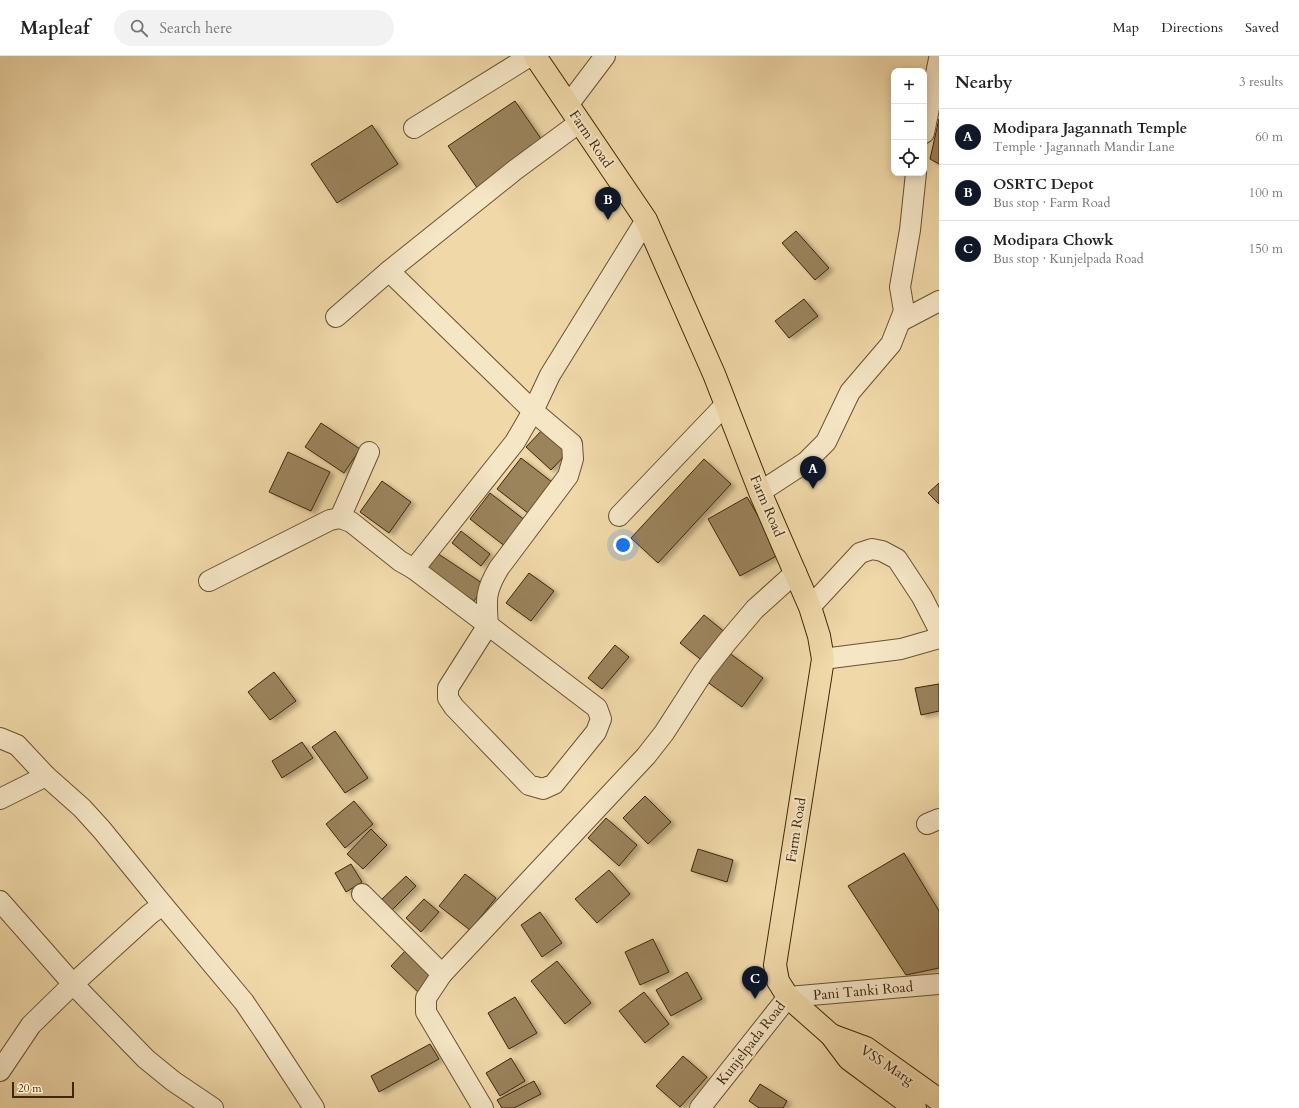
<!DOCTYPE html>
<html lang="en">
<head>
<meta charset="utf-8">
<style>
	body { margin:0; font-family:Cardo,serif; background:#f2f2f2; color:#202124 }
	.controls { position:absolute; right:12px; top:12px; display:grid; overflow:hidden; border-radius:8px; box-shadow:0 2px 10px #0003 }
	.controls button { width:36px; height:36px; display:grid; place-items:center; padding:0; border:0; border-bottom:1px solid #e0e0e0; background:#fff; color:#202124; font:20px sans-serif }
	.scale { position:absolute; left:12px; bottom:10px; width:62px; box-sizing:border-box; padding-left:4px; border:2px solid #3e2609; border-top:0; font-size:11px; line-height:14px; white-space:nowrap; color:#3e2609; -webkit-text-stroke:3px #f5e6c6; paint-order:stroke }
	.you { position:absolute; left:623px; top:489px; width:14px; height:14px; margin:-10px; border:3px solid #fff; border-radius:50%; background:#1a73e8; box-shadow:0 0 0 6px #1a73e833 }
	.badge { display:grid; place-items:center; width:26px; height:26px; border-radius:50%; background:#111827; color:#fff; font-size:13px; font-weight:700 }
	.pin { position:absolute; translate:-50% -33px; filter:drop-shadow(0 1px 2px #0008) }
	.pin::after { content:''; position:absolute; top:21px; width:14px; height:12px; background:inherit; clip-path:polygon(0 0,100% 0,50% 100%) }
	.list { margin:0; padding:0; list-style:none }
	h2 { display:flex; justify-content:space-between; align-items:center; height:52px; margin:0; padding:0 16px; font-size:17px }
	h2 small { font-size:13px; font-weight:400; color:#757577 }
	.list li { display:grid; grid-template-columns:26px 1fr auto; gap:12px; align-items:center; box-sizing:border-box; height:56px; padding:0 16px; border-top:1px solid #e0e0e0 }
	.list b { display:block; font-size:15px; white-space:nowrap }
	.list p { margin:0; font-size:13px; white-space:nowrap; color:#757577 }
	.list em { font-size:13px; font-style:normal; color:#757577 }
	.icon { flex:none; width:22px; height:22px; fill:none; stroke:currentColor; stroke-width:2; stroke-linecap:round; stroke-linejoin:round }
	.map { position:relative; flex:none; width:939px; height:1052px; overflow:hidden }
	header { display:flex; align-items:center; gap:24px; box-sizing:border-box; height:56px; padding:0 20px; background:#fff; border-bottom:1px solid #e0e0e0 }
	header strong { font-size:19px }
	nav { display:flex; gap:22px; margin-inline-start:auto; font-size:14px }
	.search { width:280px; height:36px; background:#f2f2f2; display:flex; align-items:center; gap:10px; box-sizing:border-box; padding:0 14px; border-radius:22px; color:#757577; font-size:15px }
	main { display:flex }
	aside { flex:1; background:#fff }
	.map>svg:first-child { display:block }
	.building { fill:#9b835c; stroke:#3e2609; filter:url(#shadow) }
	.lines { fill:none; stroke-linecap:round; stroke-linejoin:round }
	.minor-casing { stroke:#6a5231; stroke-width:22 }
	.major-casing { stroke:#3e2609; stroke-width:24 }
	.minor { stroke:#f5e6c6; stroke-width:20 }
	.major { stroke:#f0d8a8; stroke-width:22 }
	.labels { text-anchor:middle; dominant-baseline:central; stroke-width:4; stroke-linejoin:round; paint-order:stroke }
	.street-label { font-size:14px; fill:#3e2609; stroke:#f5e6c6 }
</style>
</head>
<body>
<header>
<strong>Mapleaf</strong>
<div class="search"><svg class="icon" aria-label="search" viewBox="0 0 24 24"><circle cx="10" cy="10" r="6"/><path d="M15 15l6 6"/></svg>Search here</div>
<nav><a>Map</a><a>Directions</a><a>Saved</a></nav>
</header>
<main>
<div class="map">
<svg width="939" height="1052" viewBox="0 0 939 1052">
	<defs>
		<filter id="shadow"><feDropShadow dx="4.5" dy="2.5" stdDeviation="2" flood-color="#0004"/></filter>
	</defs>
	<rect width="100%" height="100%" fill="#f0d8a8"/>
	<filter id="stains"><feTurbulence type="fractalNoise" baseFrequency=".005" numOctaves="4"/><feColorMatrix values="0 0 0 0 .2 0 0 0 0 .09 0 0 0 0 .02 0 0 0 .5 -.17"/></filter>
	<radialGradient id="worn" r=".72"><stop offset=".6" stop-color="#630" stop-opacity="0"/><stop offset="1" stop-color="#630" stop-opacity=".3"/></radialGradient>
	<g class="building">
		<path d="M515 45 544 87 478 133 448 90Z"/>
		<path d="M939 63V108L930 103Z"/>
		<path d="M372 69 398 108 337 147 311 108Z"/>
		<path d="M796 175 829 212 815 224 782 187Z"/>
		<path d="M804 243 818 260 789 282 775 265Z"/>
		<path d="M321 367 360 393 344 417 305 391Z"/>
		<path d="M543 373 568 396 551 414 526 391Z"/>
		<path d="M288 396 330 416 311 455 269 436Z"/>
		<path d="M521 402 552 426 528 457 497 433Z"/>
		<path d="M704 403 731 428 658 507 631 482Z"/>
		<path d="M382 425 411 446 389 477 360 456Z"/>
		<path d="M939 427V448L928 437Z"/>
		<path d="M490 437 526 465 506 491 470 463Z"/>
		<path d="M747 441 780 498 740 520 708 463Z"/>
		<path d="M461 475 490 498 481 510 452 487Z"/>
		<path d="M437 497 485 529 474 545 426 513Z"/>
		<path d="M529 517 554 535 531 565 506 547Z"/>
		<path d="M704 559 727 578 704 606 680 587Z"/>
		<path d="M615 589 629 601 602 633 588 622Z"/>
		<path d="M728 596 763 622 742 651 706 625Z"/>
		<path d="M274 616 296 645 270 664 248 636Z"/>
		<path d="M939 628V655L921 659 915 632Z"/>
		<path d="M335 675 368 722 345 737 312 691Z"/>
		<path d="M302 686 313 702 282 722 272 705Z"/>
		<path d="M645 740 671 766 648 788 623 762Z"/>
		<path d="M354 745 373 768 345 792 326 768Z"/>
		<path d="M606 762 637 789 619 810 588 782Z"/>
		<path d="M371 773 387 789 363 813 347 798Z"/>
		<path d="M698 793 733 804 727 826 691 815Z"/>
		<path d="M904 797 939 855V912L906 919 848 830Z"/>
		<path d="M351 808 362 826 346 836 335 817Z"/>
		<path d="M609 814 630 838 597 867 575 843Z"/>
		<path d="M465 818 496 842 470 874 439 850Z"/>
		<path d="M406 820 416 830 391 855 380 845Z"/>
		<path d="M424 843 439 856 421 876 406 862Z"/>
		<path d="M540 856 562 887 542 901 521 869Z"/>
		<path d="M653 883 669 916 640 929 625 896Z"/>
		<path d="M406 894 436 919 421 939 391 910Z"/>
		<path d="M557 905 591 947 565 968 531 925Z"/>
		<path d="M687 916 702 943 671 960 656 934Z"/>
		<path d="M644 936 669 968 645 987 619 955Z"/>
		<path d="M515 941 537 977 509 993 488 957Z"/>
		<path d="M430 988 439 1003 379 1036 371 1020Z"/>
		<path d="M683 1000 707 1021 680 1051 656 1030Z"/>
		<path d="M511 1002 525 1025 500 1040 486 1017Z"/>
		<path d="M534 1025 541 1038 514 1052H502L497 1044Z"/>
		<path d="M760 1028 787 1045 783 1052H759L749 1045Z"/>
	</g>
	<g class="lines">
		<g class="minor-casing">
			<g id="minor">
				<path d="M568 49 605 0"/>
				<path d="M414 72 530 0"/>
				<path d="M924 77 939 3"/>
				<path d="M389 215 533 355 572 388 573 403 568 420 499 512C485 535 486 543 488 569L597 652 601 663 596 676 554 728 543 733 529 729 454 651 448 642V632L488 569 414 513"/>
				<path d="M336 261 389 215 515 114 580 66"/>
				<path d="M901 265 939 245"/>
				<path d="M760 436 806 406 826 386 850 336 891 288 904 255 900 231 910 174 916 117"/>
				<path d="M619 460 726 348"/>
				<path d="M340 462 369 396"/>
				<path d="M209 525 330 464 340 462 351 466 400 505 414 513 515 386 533 355 550 319 646 164"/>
				<path d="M810 551 860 497 872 493 882 495 897 503 922 541 939 574"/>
				<path d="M823 603 901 593 939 582"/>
				<path d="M0 682 17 689 46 720 82 752 102 774 163 849 244 946 267 980 314 1052"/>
				<path d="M0 743 46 720"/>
				<path d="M927 768 939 763"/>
				<path d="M362 838 442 918"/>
				<path d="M0 845 73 928 146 1003 173 1025 213 1052"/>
				<path d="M0 1015 31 969 73 928 150 858 163 849"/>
				<path d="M483 1052 426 956V942L442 918 646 700 664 677 704 615 727 586 755 553 796 516"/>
				<path d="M700 1052 788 941 939 928"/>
			</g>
		</g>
		<g class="major-casing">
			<g id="major">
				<path d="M535 0 646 164 714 318 760 436 810 551 819 580 823 603 775 909 778 925 788 941 831 979 849 1003 915 1052"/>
				<path d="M831 979 866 992 939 1044"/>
			</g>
		</g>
		<use href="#minor" class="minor"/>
		<use href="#major" class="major"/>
	</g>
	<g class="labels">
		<g class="street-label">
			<text transform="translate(591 83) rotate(56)">Farm Road</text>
			<text transform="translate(767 450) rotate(67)">Farm Road</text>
			<text transform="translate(796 774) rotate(-81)">Farm Road</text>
			<text transform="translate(863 935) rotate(-5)">Pani Tanki Road</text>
			<text transform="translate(751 987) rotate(-52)">Kunjelpada Road</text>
			<text transform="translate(887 1009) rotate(33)">VSS Marg</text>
		</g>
	</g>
	<rect width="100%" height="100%" filter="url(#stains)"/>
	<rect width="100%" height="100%" fill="url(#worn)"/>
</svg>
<div class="controls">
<button>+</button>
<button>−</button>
<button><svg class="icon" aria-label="locate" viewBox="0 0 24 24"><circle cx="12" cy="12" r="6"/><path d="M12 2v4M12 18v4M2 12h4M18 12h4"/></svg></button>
</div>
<div class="scale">20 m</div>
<div class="you"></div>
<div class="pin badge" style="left:813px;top:433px">A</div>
<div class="pin badge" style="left:608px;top:164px">B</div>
<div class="pin badge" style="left:755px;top:943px">C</div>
</div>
<aside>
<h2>Nearby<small>3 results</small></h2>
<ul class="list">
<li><span class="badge">A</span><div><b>Modipara Jagannath Temple</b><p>Temple · Jagannath Mandir Lane</p></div><em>60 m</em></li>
<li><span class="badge">B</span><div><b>OSRTC Depot</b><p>Bus stop · Farm Road</p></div><em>100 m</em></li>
<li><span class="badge">C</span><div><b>Modipara Chowk</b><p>Bus stop · Kunjelpada Road</p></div><em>150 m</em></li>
</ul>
</aside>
</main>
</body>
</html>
